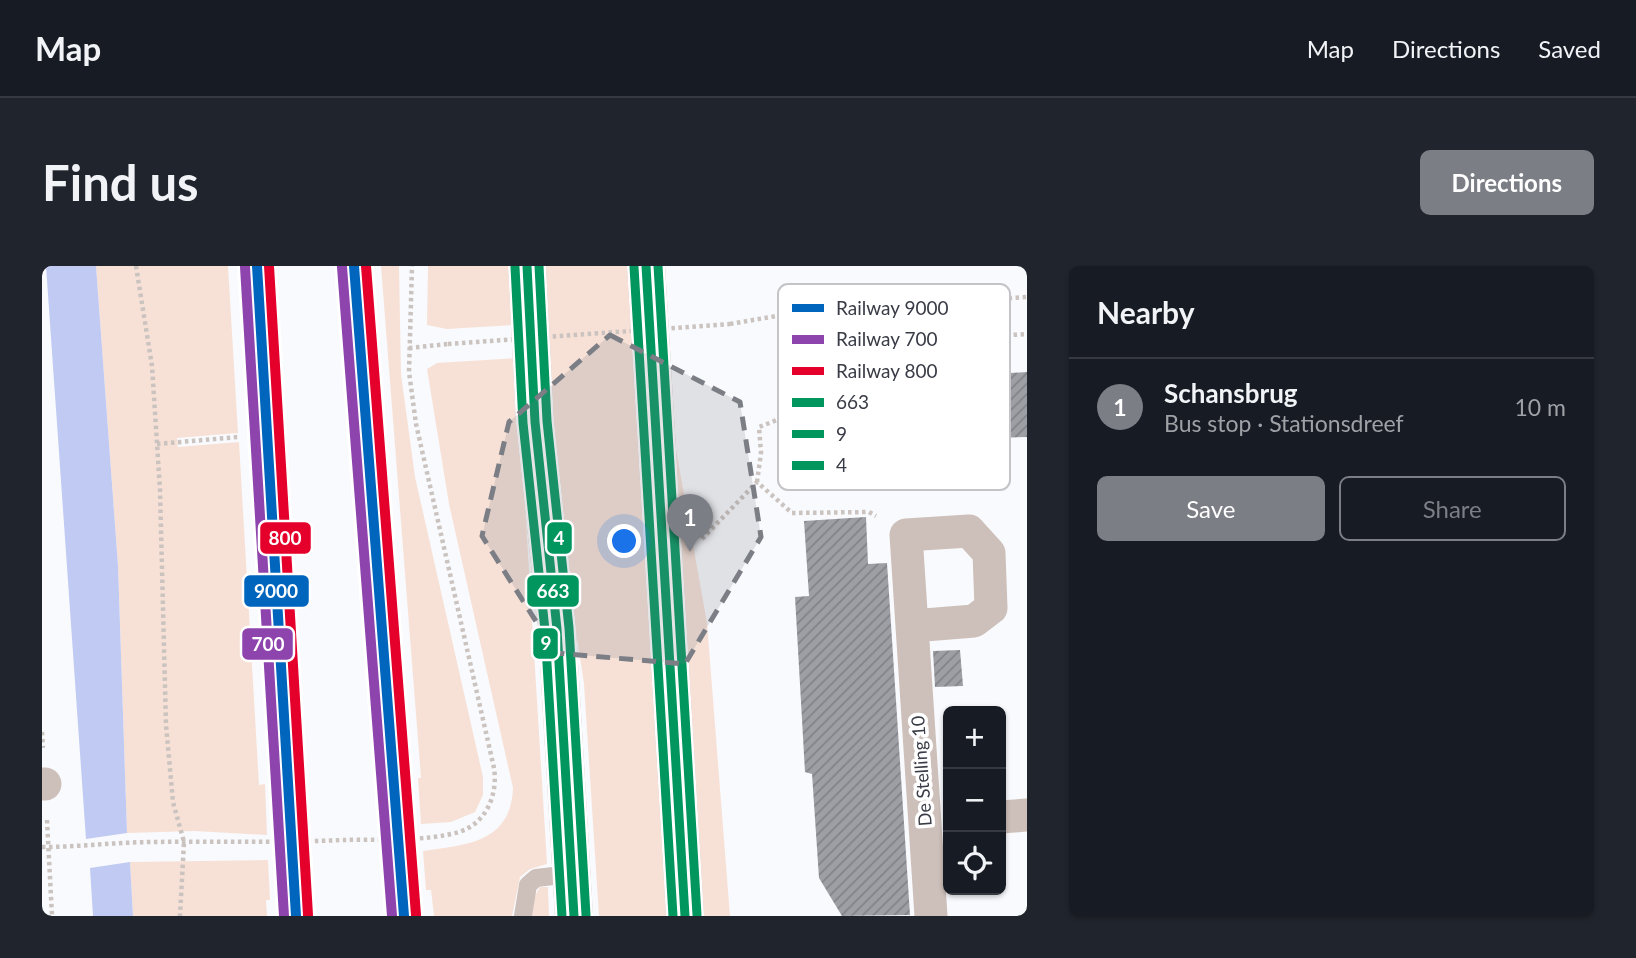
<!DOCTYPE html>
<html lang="en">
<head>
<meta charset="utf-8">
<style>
	body { margin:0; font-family:Lato,sans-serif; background:#20242c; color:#f1f3f6 }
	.controls { position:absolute; right:21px; bottom:21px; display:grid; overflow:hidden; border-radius:10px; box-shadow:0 2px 5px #0004 }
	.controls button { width:63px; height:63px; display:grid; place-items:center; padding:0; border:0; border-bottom:2px solid #363941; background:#171b24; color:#f1f3f6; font:35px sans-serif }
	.you { position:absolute; left:583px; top:276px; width:24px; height:24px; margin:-18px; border:5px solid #fff; border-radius:50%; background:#1a73e8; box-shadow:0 0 0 10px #1a73e833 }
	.badge { display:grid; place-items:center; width:46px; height:46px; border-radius:50%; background:#7c7e86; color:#fff; font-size:23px; font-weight:700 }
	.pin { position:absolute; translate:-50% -58px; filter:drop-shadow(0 2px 4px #0008) }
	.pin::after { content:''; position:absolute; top:37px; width:24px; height:21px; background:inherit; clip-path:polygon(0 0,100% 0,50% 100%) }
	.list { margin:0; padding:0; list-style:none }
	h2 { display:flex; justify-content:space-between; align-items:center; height:91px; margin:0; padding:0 28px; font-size:30px }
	h2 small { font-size:23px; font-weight:400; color:#9ea1a6 }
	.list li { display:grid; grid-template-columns:46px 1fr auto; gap:21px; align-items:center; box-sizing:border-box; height:98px; padding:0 28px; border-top:2px solid #363941 }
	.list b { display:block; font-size:26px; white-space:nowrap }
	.list p { margin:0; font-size:23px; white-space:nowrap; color:#9ea1a6 }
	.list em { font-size:23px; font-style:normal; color:#9ea1a6 }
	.actions { display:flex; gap:14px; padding:21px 28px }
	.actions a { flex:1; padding:16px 0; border:2px solid #7c7e86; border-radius:10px; text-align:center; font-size:24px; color:#7c7e86 }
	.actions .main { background:#7c7e86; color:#fff }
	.icon { flex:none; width:38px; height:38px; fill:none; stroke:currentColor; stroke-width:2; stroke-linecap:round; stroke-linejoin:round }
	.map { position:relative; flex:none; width:985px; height:650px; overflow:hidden; border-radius:10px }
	header { display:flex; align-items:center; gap:42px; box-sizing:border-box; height:98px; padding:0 35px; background:#171b24; border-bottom:2px solid #363941 }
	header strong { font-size:33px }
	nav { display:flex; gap:38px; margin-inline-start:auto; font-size:24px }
	.intro { display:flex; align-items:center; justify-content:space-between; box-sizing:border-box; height:168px; padding:0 42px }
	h1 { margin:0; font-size:49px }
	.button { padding:18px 32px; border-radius:10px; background:#7c7e86; color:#fff; font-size:24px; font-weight:700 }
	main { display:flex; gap:42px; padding:0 42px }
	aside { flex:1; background:#171b24; border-radius:10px; box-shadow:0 2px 5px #0004 }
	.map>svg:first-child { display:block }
	.green { fill:#f7e1d6 }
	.water { fill:#c0caf2 }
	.building { fill:url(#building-hatch) }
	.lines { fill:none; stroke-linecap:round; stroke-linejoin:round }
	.path { stroke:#cac3bf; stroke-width:4.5; stroke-dasharray:3.5 3.5; stroke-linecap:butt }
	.lane { stroke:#cdbfb9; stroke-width:18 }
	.street { stroke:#cdbfb9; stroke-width:33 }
	.secondary { stroke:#c3b3ab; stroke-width:38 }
	.path-bridge { stroke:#cac3bf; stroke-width:4.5; stroke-dasharray:3.5 3.5; stroke-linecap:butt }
	.bus-1-casing { stroke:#fff; stroke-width:14 }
	.bus-2-casing { stroke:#fff; stroke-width:14 }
	.bus-3-casing { stroke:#fff; stroke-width:14 }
	.bus-1 { stroke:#00965e; stroke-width:9 }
	.bus-2 { stroke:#00965e; stroke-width:9 }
	.bus-3 { stroke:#00965e; stroke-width:9 }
	.rail-1-casing { stroke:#fff; stroke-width:16 }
	.rail-2-casing { stroke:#fff; stroke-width:16 }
	.rail-3-casing { stroke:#fff; stroke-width:16 }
	.rail-1 { stroke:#0065bd; stroke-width:10 }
	.rail-2 { stroke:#8e44ad; stroke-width:10 }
	.rail-3 { stroke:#e4002b; stroke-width:10 }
	.marked { fill:#7c7e86; fill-opacity:0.2; stroke:#7c7e86; stroke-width:5; stroke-dasharray:14 9; stroke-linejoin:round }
	.labels { text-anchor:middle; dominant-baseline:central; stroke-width:7; stroke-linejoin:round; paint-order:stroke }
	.street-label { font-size:18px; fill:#393c46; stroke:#fff }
	.key { fill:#fff; stroke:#c4c4c8; stroke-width:2 }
	.key-label { font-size:19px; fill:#393c46 }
	.line-badge { stroke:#fff; stroke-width:2.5 }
	.badge-label { font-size:19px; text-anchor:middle; font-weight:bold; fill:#fff }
</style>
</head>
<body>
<header>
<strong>Map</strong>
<nav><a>Map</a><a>Directions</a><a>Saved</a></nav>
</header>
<div class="intro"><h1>Find us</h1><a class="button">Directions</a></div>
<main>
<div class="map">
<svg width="985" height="650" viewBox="0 0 985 650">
	<defs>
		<pattern id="building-hatch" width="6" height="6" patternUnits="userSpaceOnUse" patternTransform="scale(1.75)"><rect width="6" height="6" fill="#9d9fa5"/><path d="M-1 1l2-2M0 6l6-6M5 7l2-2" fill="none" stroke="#818388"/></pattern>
	</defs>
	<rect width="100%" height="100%" fill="#f9fafd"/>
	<g class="green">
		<path d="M54 0H186L196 167 135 172 136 181 197 176 217 519 223 518 225 569 153 565 85 567 76 300Z"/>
		<path d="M339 0H357L359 108 373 211 441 511V529L433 546 409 556 379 558 376 512H379Z"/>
		<path d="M386 0H468L472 59 405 63 385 59Z"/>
		<path d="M496 0H593L631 650H557L542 418 512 217Z"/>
		<path d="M474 92 505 598 488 603 478 611 470 650H392L389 624H384L381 585C424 579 469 577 471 522L407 238 385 103 395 97Z"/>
		<path d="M620 105 665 357 688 650H654Z"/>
		<path d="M226 594 228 634H224L225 650H91L88 596Z"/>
		<path d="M498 621H506L507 650H490L493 630Z"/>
	</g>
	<g class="water">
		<path d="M4 0H54L76 300 85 567 44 573Z"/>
		<path d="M88 596 91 650H51L48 602Z"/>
	</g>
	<g class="building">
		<path d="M985 106V171L952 172 953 184 830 191 829 177 770 181 769 167 757 168 755 117 842 112 843 126 917 121 916 110Z"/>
		<path d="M824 251 826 298 845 297 868 649 800 650 777 612 770 508 763 506 753 331 767 330 762 255Z"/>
		<path d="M918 384 921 420 893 421 891 385Z"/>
	</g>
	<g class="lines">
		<g class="path">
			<path d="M94 0 110 100 118 224 124 459 131 536 142 576 138 650"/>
			<path d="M910 36 911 73"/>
			<path d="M688 58 746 48 985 31"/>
			<path d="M367 82 406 78"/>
			<path d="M748 83 985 68"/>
			<path d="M115 178 196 171"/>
			<path d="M715 216 719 187 717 161 748 149 746 48"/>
			<path d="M660 273 715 216 750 247 827 246 834 250"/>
			<path d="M0 466 1 482"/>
			<path d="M5 554 10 650"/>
			<path d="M0 581C38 581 75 576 112 576 175 575 237 577 300 574 337 573 381 576 417 566 445 557 456 528 452 502L374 158 367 106 370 0"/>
		</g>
		<path class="lane" d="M481 650 486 619 494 612 529 608"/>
		<g class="street">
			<path d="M870 360 932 355 949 342 947 287 927 265 864 269C872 396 880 523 889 650"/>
			<path d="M0 518H3"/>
			<path d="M959 551 985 549"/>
		</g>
		<g class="secondary">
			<path d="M485 0 493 156 515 363 532 650"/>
			<path d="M604 0 643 650"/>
		</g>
		<path class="path-bridge" d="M406 78 688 58"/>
		<g class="bus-1-casing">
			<g id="bus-1">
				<path d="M485 0 493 156 515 363 532 650"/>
				<path d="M604 0 643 650"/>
			</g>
		</g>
		<g class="bus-2-casing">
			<g id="bus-2">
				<path d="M473 1 481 157 503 364 520 650"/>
				<path d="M592 1 631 650"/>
			</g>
		</g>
		<g class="bus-3-casing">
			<g id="bus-3">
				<path d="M497 0 505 155 527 362 544 649"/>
				<path d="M616 0 655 649"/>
			</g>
		</g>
		<use href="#bus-1" class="bus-1"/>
		<use href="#bus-2" class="bus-2"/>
		<use href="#bus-3" class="bus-3"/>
		<g class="rail-1-casing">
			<g id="rail-1">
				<path d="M215 0 254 650"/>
				<path d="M312 0 362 650"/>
			</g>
		</g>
		<g class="rail-2-casing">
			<g id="rail-2">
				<path d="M203 1 242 650"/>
				<path d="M300 1 350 650"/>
			</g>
		</g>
		<g class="rail-3-casing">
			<g id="rail-3">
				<path d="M227 0 266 649"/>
				<path d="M324 0 374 649"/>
			</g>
		</g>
		<use href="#rail-1" class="rail-1"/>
		<use href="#rail-2" class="rail-2"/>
		<use href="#rail-3" class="rail-3"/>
	</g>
	<path class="marked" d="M568 69 698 136 719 271 643 398 514 387 440 270 467 156Z"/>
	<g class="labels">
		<g class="street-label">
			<text transform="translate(879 505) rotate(-94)">De Stelling 10</text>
		</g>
	</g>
	<rect x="736" y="18" width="232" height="206" rx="10" class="key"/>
	<rect x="750" y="38" width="32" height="8" fill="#0065bd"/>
	<rect x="750" y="69" width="32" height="9" fill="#8e44ad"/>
	<rect x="750" y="101" width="32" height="8" fill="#e4002b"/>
	<rect x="750" y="132" width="32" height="9" fill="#00965e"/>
	<rect x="750" y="164" width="32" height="8" fill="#00965e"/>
	<rect x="750" y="195" width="32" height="9" fill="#00965e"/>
	<g class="key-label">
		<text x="794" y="49">Railway 9000</text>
		<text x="794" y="80">Railway 700</text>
		<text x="794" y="112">Railway 800</text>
		<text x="794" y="143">663</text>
		<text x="794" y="175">9</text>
		<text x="794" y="206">4</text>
	</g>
	<g class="line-badge">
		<rect x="504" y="255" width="27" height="34" rx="7" fill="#00965e"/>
		<rect x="217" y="255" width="53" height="34" rx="7" fill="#e4002b"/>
		<rect x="484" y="308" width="54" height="34" rx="7" fill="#00965e"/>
		<rect x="201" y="308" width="67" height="34" rx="7" fill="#0065bd"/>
		<rect x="490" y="361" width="27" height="33" rx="7" fill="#00965e"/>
		<rect x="199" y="361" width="53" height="34" rx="7" fill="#8e44ad"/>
	</g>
	<g class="badge-label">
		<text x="517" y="279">4</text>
		<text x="243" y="279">800</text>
		<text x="511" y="332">663</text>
		<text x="234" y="332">9000</text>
		<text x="504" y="384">9</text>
		<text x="226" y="385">700</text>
	</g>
</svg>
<div class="controls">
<button>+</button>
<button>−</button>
<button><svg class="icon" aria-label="locate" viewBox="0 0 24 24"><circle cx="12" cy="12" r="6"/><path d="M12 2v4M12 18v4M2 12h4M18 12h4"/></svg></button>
</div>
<div class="you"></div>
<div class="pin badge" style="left:648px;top:286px">1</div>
</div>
<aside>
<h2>Nearby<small></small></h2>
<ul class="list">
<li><span class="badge">1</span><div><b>Schansbrug</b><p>Bus stop · Stationsdreef</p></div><em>10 m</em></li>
</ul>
<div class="actions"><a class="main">Save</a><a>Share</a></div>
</aside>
</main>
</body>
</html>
